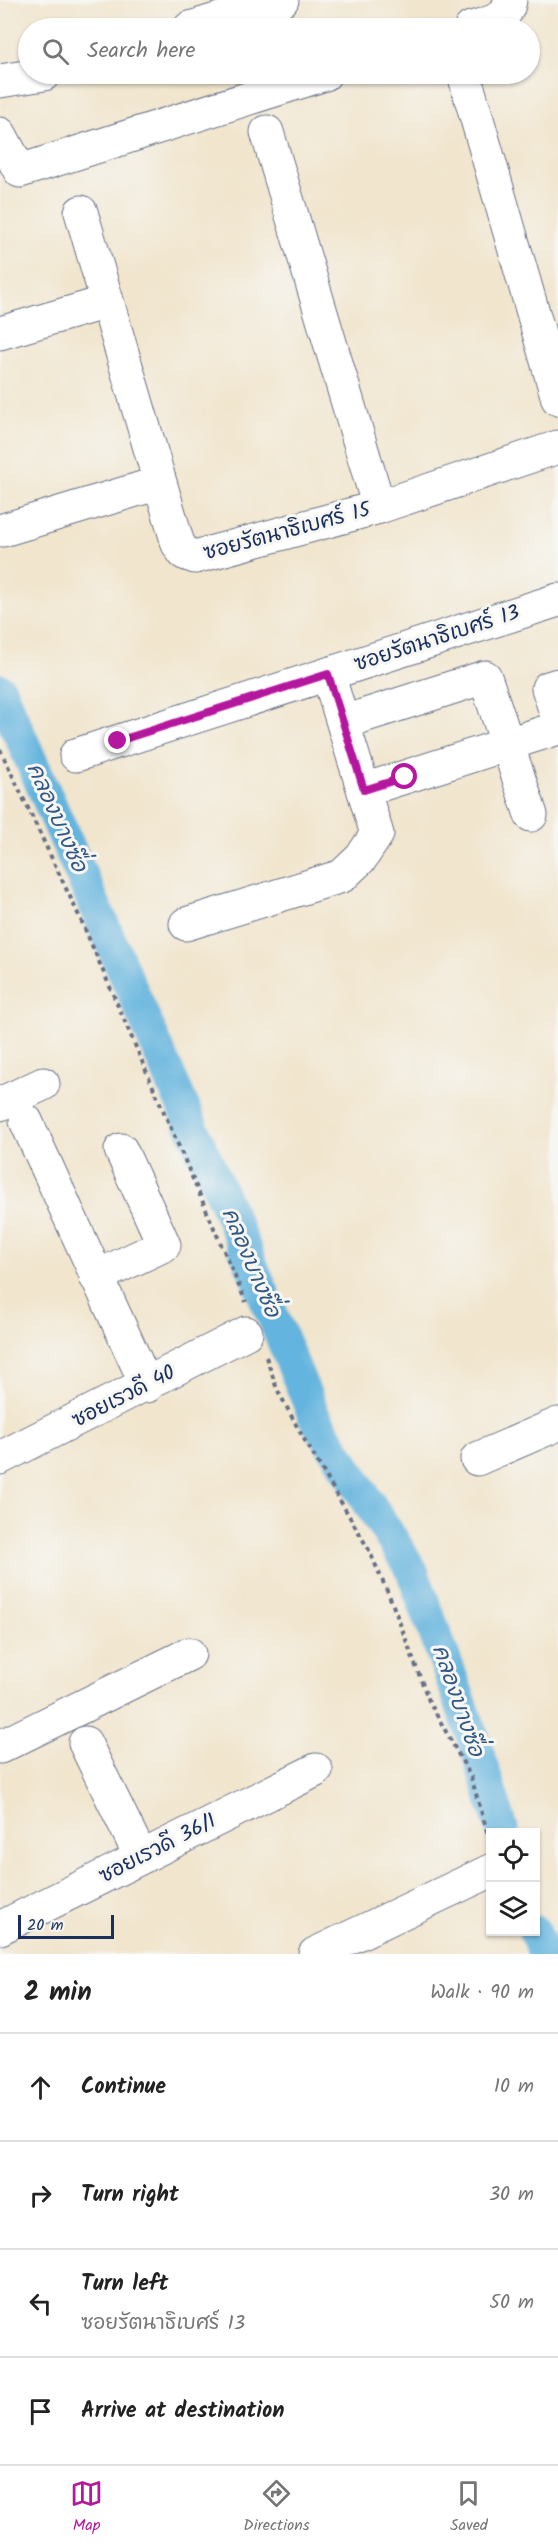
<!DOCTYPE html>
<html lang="en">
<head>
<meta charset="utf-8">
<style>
	body { margin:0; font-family:Kalam,"Playpen Sans Thai",sans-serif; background:#f2f2f2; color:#222 }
	.controls { position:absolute; right:18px; bottom:18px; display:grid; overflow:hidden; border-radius:0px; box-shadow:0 2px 4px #0004 }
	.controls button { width:54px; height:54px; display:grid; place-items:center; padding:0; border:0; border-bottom:2px solid #e0e0e0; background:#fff; color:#222; font:30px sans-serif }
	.scale { position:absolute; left:18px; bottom:15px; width:96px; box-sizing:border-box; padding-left:6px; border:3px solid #1b2f5e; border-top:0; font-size:16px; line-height:21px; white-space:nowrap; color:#1b2f5e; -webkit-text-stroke:4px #f6f6f2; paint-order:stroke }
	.stop { position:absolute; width:18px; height:18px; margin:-14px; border:4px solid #b5179e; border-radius:50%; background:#fff }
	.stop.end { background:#b5179e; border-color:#fff; box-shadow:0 2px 6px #0008 }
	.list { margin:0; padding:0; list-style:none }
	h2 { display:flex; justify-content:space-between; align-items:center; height:78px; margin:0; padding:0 24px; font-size:26px }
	h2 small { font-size:20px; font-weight:400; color:#767676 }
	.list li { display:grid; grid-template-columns:39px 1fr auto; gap:18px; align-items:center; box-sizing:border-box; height:108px; padding:0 24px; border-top:2px solid #e0e0e0 }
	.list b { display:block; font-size:22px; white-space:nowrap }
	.list p { margin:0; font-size:20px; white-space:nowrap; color:#767676 }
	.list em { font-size:20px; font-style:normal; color:#767676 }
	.icon { flex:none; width:33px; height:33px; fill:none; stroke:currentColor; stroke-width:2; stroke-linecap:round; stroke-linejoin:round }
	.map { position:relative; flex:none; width:558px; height:1954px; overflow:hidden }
	.search { position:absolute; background:#fff; box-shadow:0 2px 4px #0004; left:18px; right:18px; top:18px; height:66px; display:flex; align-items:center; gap:15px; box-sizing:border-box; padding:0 21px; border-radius:33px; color:#767676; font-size:22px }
	.sheet { height:510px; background:#fff }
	nav { display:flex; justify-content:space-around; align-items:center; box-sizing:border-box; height:84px; border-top:2px solid #e0e0e0; background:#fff; font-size:16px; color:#767676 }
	nav a { display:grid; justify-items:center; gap:3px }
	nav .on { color:#b5179e }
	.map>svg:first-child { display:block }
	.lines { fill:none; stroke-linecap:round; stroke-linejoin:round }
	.canal { stroke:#63b4de; stroke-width:33 }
	.minor-casing { stroke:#666f85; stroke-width:35 }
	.path { stroke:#666f85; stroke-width:4; stroke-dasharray:4.5 4.5; stroke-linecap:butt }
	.minor { stroke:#fff; stroke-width:33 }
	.route { stroke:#b5179e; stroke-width:8 }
	.labels { text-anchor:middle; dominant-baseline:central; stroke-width:6; stroke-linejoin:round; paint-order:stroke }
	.street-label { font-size:21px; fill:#1b2f5e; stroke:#f6f6f2 }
	.water-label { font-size:22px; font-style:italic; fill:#315784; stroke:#f6f6f2 }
</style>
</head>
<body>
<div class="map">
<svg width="558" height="1954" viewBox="0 0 558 1954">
	<rect width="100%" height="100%" fill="#f6f6f2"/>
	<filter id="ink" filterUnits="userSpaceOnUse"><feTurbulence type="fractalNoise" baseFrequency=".0167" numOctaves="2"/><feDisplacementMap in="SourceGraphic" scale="12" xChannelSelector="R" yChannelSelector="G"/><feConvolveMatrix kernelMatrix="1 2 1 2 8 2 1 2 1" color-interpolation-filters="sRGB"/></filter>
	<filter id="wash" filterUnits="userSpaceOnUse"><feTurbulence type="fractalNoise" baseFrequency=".008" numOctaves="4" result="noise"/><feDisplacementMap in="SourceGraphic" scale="24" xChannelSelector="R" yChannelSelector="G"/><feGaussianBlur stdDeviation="1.35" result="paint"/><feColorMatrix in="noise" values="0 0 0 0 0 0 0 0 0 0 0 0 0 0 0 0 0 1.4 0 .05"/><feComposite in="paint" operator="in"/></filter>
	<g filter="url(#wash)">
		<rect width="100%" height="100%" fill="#f1e5cd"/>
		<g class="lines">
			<g class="canal">
				<path d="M0 690 232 1218 315 1418 412 1571 471 1731 503 1832"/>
				<path d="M535 1932 544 1954"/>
			</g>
		</g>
	</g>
	<g filter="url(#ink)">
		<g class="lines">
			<g class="minor-casing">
				<g id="minor">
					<path d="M190 28 282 0"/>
					<path d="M471 28C488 23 507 21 510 0"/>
					<path d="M464 74 558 399"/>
					<path d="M0 81 44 74"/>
					<path d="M267 132 379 507"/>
					<path d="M0 134 20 171 325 74"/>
					<path d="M81 212 178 544 184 553 195 557 379 507 558 447"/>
					<path d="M0 333 107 302"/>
					<path d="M3 530 159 483"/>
					<path d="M558 685 548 688 558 719"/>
					<path d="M344 722 485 677 531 815"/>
					<path d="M76 755 558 600"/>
					<path d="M364 790 558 728"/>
					<path d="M186 924 342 876 361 858 377 834 328 674"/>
					<path d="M0 1104 43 1084"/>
					<path d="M26 1121 147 1386"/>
					<path d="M96 1277 164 1245 121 1150"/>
					<path d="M0 1458 246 1333"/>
					<path d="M477 1459 558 1424"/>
					<path d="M85 1743 141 1857"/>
					<path d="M0 1747 189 1654"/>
					<path d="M0 1928 316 1770"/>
					<path d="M315 1954 490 1871"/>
				</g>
			</g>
			<g class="path">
				<path d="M0 749 81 920 246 1302"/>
				<path d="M266 1357 277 1389 300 1432 369 1550 391 1600 429 1701 471 1777 490 1841"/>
			</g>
			<use href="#minor" class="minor"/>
		</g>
	</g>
	<g class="lines" filter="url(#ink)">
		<path class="route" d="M118 741 328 674 364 790 405 777"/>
	</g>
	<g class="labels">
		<g class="street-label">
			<text transform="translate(287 532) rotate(-15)">ซอยรัตนาธิเบศร์ 15</text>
			<text transform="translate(437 639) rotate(-18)">ซอยรัตนาธิเบศร์ 13</text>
			<text transform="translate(124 1397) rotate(-27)">ซอยเรวดี 40</text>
			<text transform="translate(158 1849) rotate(-27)">ซอยเรวดี 36/1</text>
		</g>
		<g class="water-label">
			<text transform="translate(56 818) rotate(66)">คลองบางซื่อ</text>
			<text transform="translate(250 1263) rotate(67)">คลองบางซื่อ</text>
			<text transform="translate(457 1701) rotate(71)">คลองบางซื่อ</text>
		</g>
	</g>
</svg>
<div class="controls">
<button><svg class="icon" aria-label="locate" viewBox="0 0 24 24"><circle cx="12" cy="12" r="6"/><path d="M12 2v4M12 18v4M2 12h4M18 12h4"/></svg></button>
<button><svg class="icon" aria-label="layers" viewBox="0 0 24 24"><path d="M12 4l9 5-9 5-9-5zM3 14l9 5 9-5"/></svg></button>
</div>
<div class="scale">20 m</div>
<div class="stop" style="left:405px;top:777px"></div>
<div class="stop end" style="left:118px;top:741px"></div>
<div class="search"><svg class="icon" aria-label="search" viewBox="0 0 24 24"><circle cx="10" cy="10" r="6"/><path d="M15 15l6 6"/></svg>Search here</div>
</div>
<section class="sheet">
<h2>2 min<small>Walk · 90 m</small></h2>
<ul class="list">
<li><svg class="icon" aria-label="ahead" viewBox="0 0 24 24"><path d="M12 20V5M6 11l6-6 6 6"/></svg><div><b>Continue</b></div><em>10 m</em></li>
<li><svg class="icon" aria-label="right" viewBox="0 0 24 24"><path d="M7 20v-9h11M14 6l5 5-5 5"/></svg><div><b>Turn right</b></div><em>30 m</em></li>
<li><svg class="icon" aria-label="left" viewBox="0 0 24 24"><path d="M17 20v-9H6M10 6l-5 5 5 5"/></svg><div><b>Turn left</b><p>ซอยรัตนาธิเบศร์ 13</p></div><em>50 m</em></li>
<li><svg class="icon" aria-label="arrive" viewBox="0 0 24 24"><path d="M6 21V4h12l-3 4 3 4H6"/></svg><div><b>Arrive at destination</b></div></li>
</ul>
</section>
<nav>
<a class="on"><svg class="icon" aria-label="map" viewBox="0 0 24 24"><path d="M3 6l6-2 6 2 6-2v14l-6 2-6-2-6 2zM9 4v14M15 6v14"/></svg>Map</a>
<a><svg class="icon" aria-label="directions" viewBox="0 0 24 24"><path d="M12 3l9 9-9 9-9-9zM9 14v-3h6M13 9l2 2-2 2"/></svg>Directions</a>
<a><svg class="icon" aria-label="saved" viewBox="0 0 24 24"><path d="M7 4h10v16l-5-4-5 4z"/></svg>Saved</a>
</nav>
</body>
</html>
